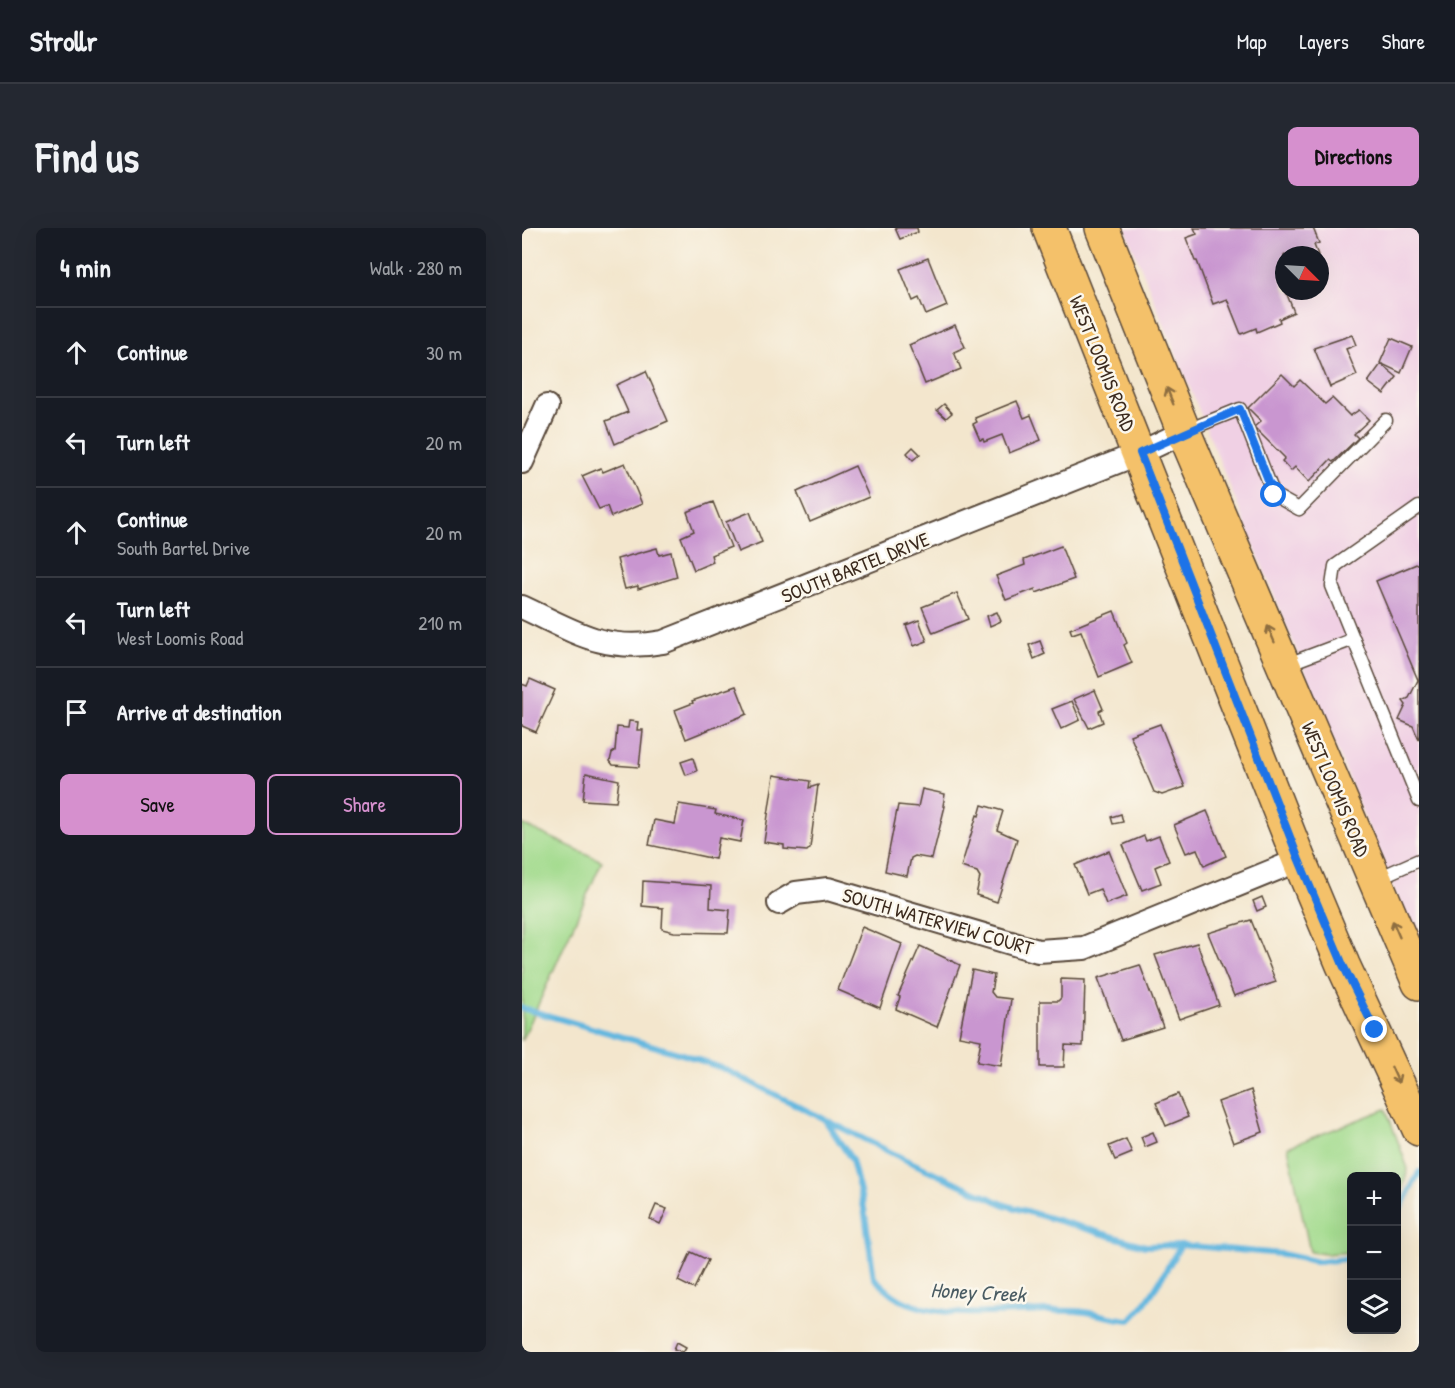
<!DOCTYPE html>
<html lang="en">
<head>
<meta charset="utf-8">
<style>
	body { margin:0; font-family:"Patrick Hand",sans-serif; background:#242831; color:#f1f3f6 }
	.controls { position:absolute; right:18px; bottom:18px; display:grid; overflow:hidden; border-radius:9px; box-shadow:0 6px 24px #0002 }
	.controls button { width:54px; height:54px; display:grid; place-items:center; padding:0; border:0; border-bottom:2px solid #363941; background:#171b24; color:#f1f3f6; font:30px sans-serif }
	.compass { position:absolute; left:753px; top:18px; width:54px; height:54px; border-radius:50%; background:#171b24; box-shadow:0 6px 24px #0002; rotate:114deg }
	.stop { position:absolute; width:18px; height:18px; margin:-14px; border:4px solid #1a73e8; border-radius:50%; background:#fff }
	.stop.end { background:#1a73e8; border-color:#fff; box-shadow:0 2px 6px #0008 }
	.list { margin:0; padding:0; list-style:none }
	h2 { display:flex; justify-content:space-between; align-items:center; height:78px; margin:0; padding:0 24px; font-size:26px }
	h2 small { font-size:20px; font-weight:400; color:#9ea1a6 }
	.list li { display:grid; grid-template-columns:39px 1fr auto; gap:18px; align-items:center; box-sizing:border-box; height:90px; padding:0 24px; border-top:2px solid #363941 }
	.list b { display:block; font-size:22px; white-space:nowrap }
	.list p { margin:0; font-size:20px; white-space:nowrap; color:#9ea1a6 }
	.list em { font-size:20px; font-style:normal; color:#9ea1a6 }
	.actions { display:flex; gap:12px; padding:18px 24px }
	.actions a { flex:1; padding:14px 0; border:2px solid #d690ce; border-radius:9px; text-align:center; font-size:21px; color:#d690ce }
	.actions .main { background:#d690ce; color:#111 }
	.icon { flex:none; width:33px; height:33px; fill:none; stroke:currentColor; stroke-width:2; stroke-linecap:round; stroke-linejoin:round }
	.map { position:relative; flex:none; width:897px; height:1124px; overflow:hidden; border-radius:9px }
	header { display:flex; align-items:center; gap:36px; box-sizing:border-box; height:84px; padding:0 30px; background:#171b24; border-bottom:2px solid #363941 }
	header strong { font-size:28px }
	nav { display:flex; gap:33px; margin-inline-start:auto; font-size:21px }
	.intro { display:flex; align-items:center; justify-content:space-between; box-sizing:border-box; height:144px; padding:0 36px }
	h1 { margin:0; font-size:42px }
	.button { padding:15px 27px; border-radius:9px; background:#d690ce; color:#111; font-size:21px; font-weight:700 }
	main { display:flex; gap:36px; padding:0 36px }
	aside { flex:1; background:#171b24; border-radius:9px; box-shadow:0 6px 24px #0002 }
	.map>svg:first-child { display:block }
	.built { fill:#f0d0e4; fill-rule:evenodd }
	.park { fill:#a1da8c; stroke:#6e8255; stroke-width:1.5 }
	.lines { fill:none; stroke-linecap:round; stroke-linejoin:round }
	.stream { stroke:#63b7df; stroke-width:6 }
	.building { fill:#c996d0 }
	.service-casing { stroke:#574638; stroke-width:15 }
	.minor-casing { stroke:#574638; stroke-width:26 }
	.primary-casing { stroke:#574638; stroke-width:36 }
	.service { stroke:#fff; stroke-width:12 }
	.minor { stroke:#fff; stroke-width:22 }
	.primary { stroke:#f4c16a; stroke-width:33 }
	.oneway { stroke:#8e6e40 }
	.route { stroke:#1a73e8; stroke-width:8 }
	.labels { text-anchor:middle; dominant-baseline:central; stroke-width:5; stroke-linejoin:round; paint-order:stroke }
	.street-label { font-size:20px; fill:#3b2a1e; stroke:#fbf7ec }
	.water-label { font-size:21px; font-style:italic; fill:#495b62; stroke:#fbf7ec }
</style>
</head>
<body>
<header>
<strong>Strollr</strong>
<nav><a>Map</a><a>Layers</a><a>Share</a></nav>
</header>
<div class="intro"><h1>Find us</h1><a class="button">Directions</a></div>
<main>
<aside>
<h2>4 min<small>Walk · 280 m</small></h2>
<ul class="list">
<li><svg class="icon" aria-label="ahead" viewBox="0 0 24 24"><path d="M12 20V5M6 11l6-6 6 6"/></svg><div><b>Continue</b></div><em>30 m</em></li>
<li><svg class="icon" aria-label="left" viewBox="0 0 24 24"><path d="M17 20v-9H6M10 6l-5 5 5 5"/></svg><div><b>Turn left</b></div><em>20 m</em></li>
<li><svg class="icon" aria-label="ahead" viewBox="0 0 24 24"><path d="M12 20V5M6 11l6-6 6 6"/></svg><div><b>Continue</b><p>South Bartel Drive</p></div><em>20 m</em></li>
<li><svg class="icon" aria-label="left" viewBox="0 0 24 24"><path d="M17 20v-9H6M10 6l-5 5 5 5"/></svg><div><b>Turn left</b><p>West Loomis Road</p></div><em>210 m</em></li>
<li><svg class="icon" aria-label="arrive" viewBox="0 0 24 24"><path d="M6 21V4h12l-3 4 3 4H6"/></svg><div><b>Arrive at destination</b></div></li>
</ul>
<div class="actions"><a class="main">Save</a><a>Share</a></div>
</aside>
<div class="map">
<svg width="897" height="1124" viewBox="0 0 897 1124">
	<rect width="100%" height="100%" fill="#fbf7ec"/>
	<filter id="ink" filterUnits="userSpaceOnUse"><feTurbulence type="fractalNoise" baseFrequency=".0167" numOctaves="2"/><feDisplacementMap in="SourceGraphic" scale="12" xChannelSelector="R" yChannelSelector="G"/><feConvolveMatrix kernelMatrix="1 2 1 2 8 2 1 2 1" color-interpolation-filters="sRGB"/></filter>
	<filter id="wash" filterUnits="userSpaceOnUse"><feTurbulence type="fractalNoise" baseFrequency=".008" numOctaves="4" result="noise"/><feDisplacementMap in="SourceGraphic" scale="24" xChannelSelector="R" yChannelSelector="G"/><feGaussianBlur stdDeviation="1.35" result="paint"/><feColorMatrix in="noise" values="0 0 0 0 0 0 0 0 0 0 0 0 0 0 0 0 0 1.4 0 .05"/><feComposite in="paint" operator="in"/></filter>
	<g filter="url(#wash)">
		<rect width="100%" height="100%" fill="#f3e6cd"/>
		<path class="built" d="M603 0H897V718L878 677ZM762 27H798V63H762Z"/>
		<g class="park">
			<path d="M0 596 80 633 0 813Z"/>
			<path d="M864 881 886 941 876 975 875 977 874 948H830L829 1024 803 1026 788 1024 766 919Z"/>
		</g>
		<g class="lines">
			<g class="stream">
				<path d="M0 780 163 827 202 841 382 931 483 977 623 1018 659 1017 760 1026 797 1034 830 1030"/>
				<path d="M303 892 330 932 342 980 352 1050C359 1056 365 1063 373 1068 415 1097 504 1080 554 1083 572 1084 590 1091 608 1092 628 1074 644 1041 659 1017"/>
				<path d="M874 989 897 944"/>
			</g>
		</g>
		<g id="blocks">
			<g class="building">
				<path d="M373 0H395L396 4 378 11Z"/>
				<path d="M672 0H791L797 15 792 17 796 27H762V47L758 49 772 84 757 91 758 94 735 104 734 100 719 106 705 71 691 76 675 33H673L664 10 675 6Z"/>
				<path d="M406 30 425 78 404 87 397 70 391 73 378 41Z"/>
				<path d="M433 97 443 119 432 124 439 141 403 156 387 117Z"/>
				<path d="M830 107 834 117 824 121 835 147 808 159 792 120Z"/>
				<path d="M869 110 890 119 879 145 858 135Z"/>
				<path d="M859 136 875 149 862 166 846 154Z"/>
				<path d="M124 143 146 193 93 216 84 193 106 184 94 157Z"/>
				<path d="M760 146 772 158 778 152 803 176 810 170 828 188 837 182 847 192 832 206 836 210 811 234 808 232 787 254 773 239 769 243 760 233 763 230 732 199 739 193 726 180Z"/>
				<path d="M495 173 502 190 509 187 519 212 487 225 480 207 462 214 461 211 458 212 451 196 455 194 453 190Z"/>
				<path d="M422 176 430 185 424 190 415 182Z"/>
				<path d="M391 219 398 226 391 232 385 225Z"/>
				<path d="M103 235 120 276 89 289 85 278 77 281 60 248 79 240 81 244Z"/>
				<path d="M333 238 347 269 288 294 275 264Z"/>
				<path d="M191 274 209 319 189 327 191 334 172 342 159 309 172 303 165 284Z"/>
				<path d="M228 284 240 314 216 324 204 294Z"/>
				<path d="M539 318 552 351 514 365 513 361 484 372 474 348 503 337 502 332Z"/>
				<path d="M135 320 137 327 149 324 155 349 116 361V358L103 361 95 331Z"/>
				<path d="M897 335V512L891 498 877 492 884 477 881 473 887 470 896 452 854 353Z"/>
				<path d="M435 365 446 391 411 405 400 379Z"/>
				<path d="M592 383 605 415 602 417 610 435 577 449 559 403 550 406 548 401Z"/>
				<path d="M475 384 479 393 468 398 465 388Z"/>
				<path d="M397 392 405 413 392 418 384 397Z"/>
				<path d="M518 413 523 426 512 431 507 417Z"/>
				<path d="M8 451 33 462 14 504 0 498V456L5 458Z"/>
				<path d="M214 458 225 486 164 511 153 482 171 475 170 473Z"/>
				<path d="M573 462 581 481 577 483 581 494 567 500 552 471Z"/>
				<path d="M550 473 558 492 539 501 530 481Z"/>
				<path d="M107 493 116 494 115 502H121L117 539 91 537 88 533 90 525 93 523 95 499 106 500Z"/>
				<path d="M638 496 663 559 640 567 632 564 608 507Z"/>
				<path d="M171 530 175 543 164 547 159 534Z"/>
				<path d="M64 545 97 552 94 574 61 572Z"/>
				<path d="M252 547 288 553 287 560 296 557 288 620 285 623 262 621V617L242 614Z"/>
				<path d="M400 561 423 566 421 578H423L410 631 393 628 389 630 385 648 363 643 376 577 396 579Z"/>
				<path d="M157 576 194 582 193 586 222 592 218 614 197 610 193 631 127 617 132 592 153 596Z"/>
				<path d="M460 577 481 583 475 602 495 611 475 674 454 667 458 649 455 644 439 639 455 587 457 588Z"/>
				<path d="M685 583 704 628 682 638 675 621 664 625 652 597Z"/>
				<path d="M599 586 601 594 591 596 589 589Z"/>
				<path d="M622 608 624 613 637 608 647 633 633 639 639 655 620 662 601 617Z"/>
				<path d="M587 623 605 668 584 676 578 661 565 666 553 637Z"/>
				<path d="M121 653 189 658 188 680 208 682 206 705 152 704 140 701 141 680 120 678Z"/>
				<path d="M740 669 744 679 735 683 731 673Z"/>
				<path d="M729 692 754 754 712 768 686 705Z"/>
				<path d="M340 699 380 716 358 780 316 762Z"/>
				<path d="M675 715 697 777 657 791 633 727Z"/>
				<path d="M398 718 438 737 415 799 374 781 378 769 376 768Z"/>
				<path d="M618 737 641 799 599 812 576 750Z"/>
				<path d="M450 742 472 747 469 764 473 769 489 771 479 838 455 834 459 812 437 808Z"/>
				<path d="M539 751 563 752 561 818 543 817 542 839H518V773H536L539 770Z"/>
				<path d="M729 862 741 904 711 915 696 874Z"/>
				<path d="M656 866 666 889 644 898 634 875Z"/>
				<path d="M631 904 635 914 623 919 619 909Z"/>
				<path d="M604 911 610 925 593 932 587 918Z"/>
				<path d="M134 977 145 981 138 996 128 991Z"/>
				<path d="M169 1024 186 1032 172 1061 156 1053Z"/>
				<path d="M155 1114 164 1119 161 1124 152 1121Z"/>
			</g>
		</g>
	</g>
	<g filter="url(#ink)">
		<use href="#blocks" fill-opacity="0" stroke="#574638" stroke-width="1.5"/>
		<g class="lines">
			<g class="service-casing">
				<g id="service">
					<path d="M663 203 718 181 752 267 777 281 864 192"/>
					<path d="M897 279 813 338 810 358 897 573"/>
					<path d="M763 437 832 411"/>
					<path d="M854 651 897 632"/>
				</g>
			</g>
			<g class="minor-casing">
				<g id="minor">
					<path d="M0 234 25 178"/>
					<path d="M0 379C52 403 81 425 141 414L618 225 662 204"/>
					<path d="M257 675 274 665 306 661 516 723 562 720 777 632"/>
				</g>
			</g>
			<g class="primary-casing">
				<g id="primary">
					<path d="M527 0 777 632 821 737 897 901"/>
					<path d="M580 0 662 204 897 755"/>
				</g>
			</g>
			<use href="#service" class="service"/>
			<use href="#minor" class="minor"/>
			<use href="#primary" class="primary"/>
		</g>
		<defs><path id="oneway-shaft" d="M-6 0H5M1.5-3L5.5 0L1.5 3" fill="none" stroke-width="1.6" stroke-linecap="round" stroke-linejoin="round" transform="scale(1.5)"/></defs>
		<g class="oneway">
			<use href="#oneway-shaft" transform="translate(648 168) rotate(-112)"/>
			<use href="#oneway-shaft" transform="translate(749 406) rotate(-113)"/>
			<use href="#oneway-shaft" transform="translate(874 701) rotate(-113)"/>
			<use href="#oneway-shaft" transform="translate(873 847) rotate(66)"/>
		</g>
	</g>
	<g class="lines" filter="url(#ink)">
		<path class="route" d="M752 267 718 181 618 225 777 632 821 737 853 802"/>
	</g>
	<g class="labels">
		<g class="street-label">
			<text transform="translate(581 135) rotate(68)">WEST LOOMIS ROAD</text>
			<text transform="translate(333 339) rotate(-22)">SOUTH BARTEL DRIVE</text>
			<text transform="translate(814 561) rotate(67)">WEST LOOMIS ROAD</text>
			<text transform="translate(416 693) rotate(16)">SOUTH WATERVIEW COURT</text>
		</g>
		<g class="water-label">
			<text transform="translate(456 1064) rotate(3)">Honey Creek</text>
		</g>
	</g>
</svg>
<div class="controls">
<button>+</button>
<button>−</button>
<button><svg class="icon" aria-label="layers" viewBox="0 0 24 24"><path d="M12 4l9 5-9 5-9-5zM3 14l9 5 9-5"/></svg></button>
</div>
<svg class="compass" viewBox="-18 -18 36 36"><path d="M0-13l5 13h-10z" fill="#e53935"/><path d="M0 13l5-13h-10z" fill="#9ea1a6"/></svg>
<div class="stop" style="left:752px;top:267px"></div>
<div class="stop end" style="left:853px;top:802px"></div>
</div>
</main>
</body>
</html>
